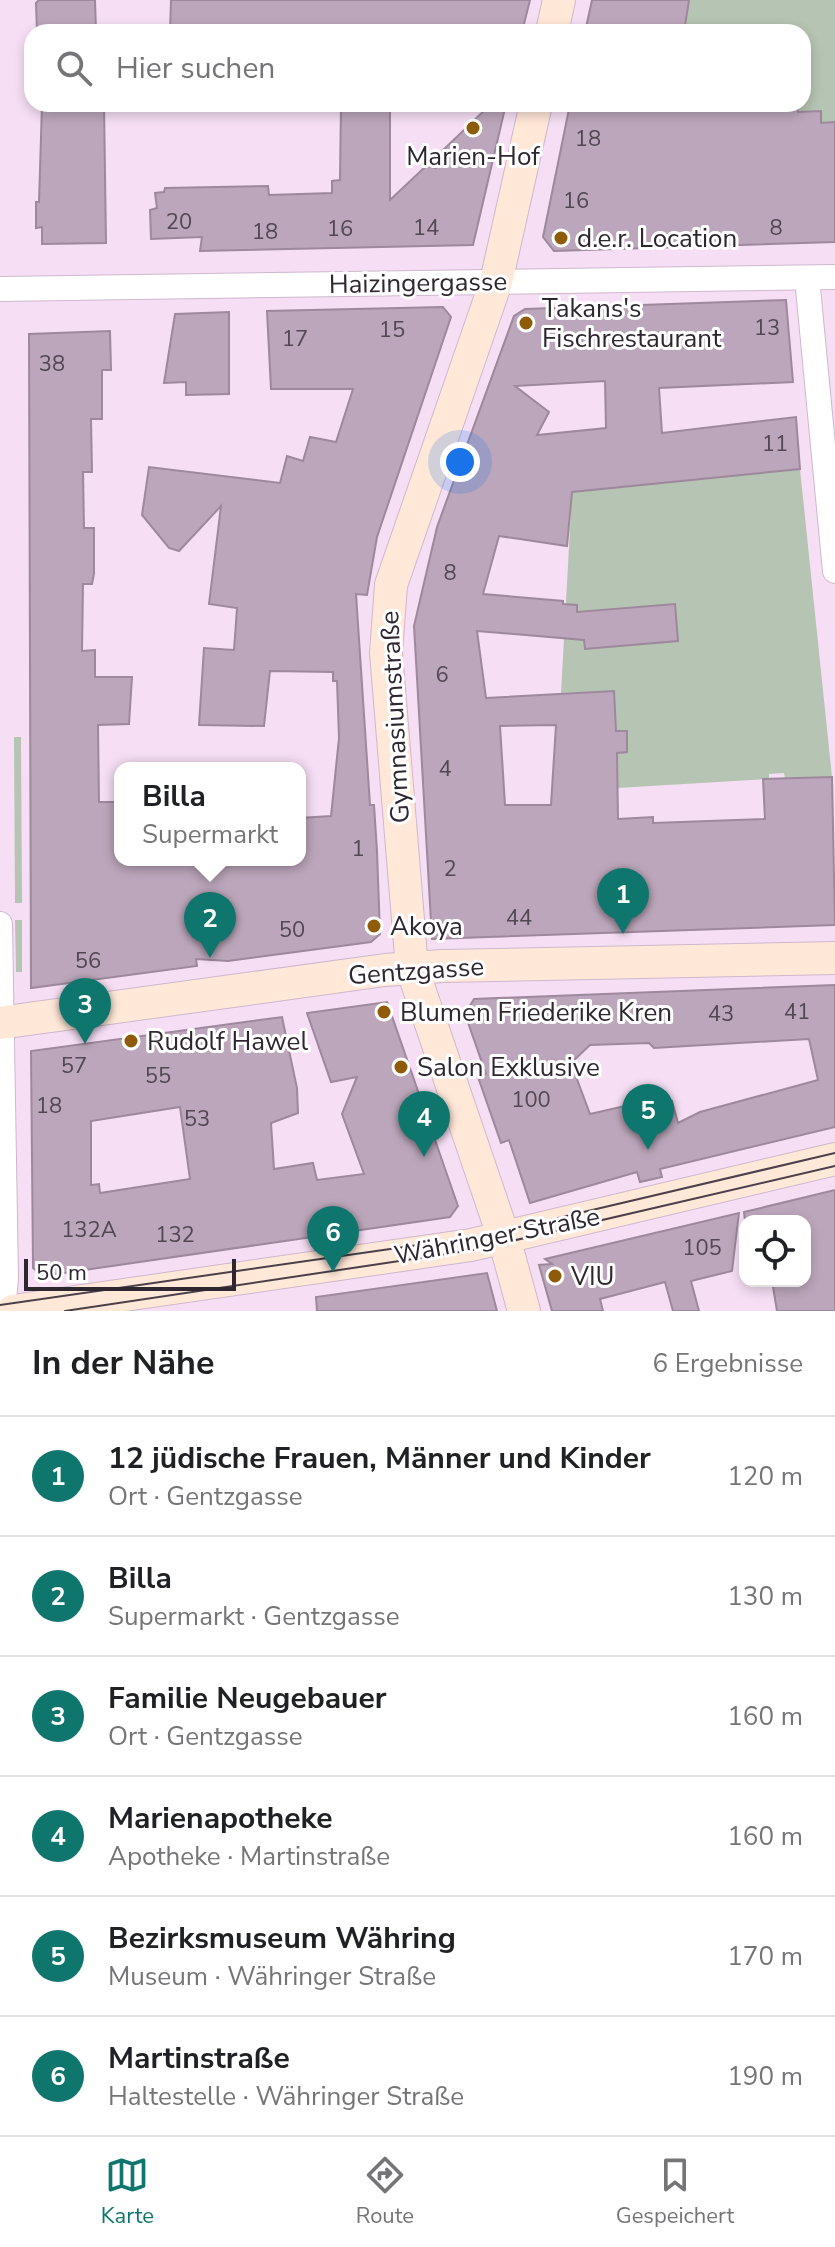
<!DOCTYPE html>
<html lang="de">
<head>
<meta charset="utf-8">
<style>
	body { margin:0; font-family:"Nunito Sans",sans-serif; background:#f6f6f6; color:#202124 }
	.controls { position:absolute; right:24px; bottom:24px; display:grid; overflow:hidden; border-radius:16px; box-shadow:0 4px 12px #0003 }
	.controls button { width:72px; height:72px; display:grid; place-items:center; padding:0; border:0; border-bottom:2px solid #e0e0e0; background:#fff; color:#202124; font:40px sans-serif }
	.scale { position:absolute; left:24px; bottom:20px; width:212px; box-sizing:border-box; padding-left:8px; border:4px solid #2f272f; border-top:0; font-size:22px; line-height:28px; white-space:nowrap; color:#2f272f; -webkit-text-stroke:6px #fff; paint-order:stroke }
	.you { position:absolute; left:460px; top:462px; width:28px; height:28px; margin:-20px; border:6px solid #fff; border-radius:50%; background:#1a73e8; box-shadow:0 0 0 12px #1a73e833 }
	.badge { display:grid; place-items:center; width:52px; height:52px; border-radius:50%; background:#0f766e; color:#fff; font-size:26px; font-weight:700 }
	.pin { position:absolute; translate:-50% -66px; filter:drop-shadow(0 2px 4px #0008) }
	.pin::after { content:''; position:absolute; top:42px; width:28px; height:24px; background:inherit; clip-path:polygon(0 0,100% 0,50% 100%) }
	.popup { position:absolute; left:114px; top:762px; width:192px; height:104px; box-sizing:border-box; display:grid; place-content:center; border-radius:16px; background:#fff; filter:drop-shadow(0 2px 6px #0005); font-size:26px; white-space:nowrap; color:#757577 }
	.popup b { font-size:30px; color:#202124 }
	.popup::after { content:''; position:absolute; left:50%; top:100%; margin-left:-16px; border:16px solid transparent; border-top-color:#fff }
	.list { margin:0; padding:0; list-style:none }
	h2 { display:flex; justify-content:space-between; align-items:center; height:104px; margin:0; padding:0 32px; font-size:34px }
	h2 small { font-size:26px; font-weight:400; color:#757577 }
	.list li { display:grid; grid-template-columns:52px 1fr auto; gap:24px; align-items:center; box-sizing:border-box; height:120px; padding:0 32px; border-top:2px solid #e0e0e0 }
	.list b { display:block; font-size:30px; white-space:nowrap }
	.list p { margin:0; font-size:26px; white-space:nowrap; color:#757577 }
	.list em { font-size:26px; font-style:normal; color:#757577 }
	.icon { flex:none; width:44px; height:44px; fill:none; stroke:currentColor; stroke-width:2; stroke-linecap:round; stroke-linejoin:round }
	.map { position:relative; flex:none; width:835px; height:1311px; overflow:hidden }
	.search { position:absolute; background:#fff; box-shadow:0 4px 12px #0003; left:24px; right:24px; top:24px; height:88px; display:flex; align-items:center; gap:20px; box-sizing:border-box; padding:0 28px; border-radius:24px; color:#757577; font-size:30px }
	.sheet { height:824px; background:#fff }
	nav { display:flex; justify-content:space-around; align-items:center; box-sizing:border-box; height:112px; border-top:2px solid #e0e0e0; background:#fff; font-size:22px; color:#757577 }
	nav a { display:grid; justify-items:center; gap:4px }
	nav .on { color:#0f766e }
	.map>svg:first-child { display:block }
	.green { fill:#b6c4b3 }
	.building { fill:#bca6bb; stroke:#9d889c; stroke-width:2; fill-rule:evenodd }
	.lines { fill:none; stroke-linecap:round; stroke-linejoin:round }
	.street-casing { stroke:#ceb8cd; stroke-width:26 }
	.secondary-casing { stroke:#ceb8cd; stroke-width:34 }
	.street { stroke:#fff; stroke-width:24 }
	.secondary { stroke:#ffe8d8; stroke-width:32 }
	.tram { stroke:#4a404a; stroke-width:2 }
	.poi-dot { fill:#8e5b09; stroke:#fff; stroke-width:3 }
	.labels { text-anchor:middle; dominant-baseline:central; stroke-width:6; stroke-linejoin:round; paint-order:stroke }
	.number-label { font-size:22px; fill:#524752 }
	.poi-label { font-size:26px; fill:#2f272f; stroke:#fff; text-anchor:start }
	.street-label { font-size:26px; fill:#2f272f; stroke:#fff }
</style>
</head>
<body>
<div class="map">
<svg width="835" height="1311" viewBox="0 0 835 1311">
	<rect width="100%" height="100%" fill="#f6dff5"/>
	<g class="green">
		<path d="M689 0H835V122L821 123V111L798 112 797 105 671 110 672 104H803V32H684Z"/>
		<path d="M800 469 832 777 785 778 784 773 769 774V779L617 788V753L627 752V732L616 731 614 691 561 693 572 492Z"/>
		<path d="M14 737H21L22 903H15Z"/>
		<path d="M15 920H22V972H16Z"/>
	</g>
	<g class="building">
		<path d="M39 0H95L96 32H37L36 3Z"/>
		<path d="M171 0H530L522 32H170Z"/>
		<path d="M592 0H689L684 32H585Z"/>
		<path d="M42 104H104L106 243 42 244V227L36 228V202H39Z"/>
		<path d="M341 104H390V200L426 166 436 168 440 153 491 104H506L473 245 200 251 202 237 151 239 150 210 157 208 155 193 164 192 165 188 268 186 269 195 332 193V181L340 180Z"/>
		<path d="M570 104H672L671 110 797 105 798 112 821 111V123L835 122V242L554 251 543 237Z"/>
		<path d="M786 300 793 382 659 388 662 433 796 417 800 469 572 492 567 546 499 536 483 594 563 601V604L577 605V612L675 604 678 641 585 649 584 640 477 631 486 698 614 691 616 731H627V752L617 753 618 819 653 817V823L765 819 763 779 832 777 835 925 432 939 414 626 437 527 514 316 525 309ZM605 381 606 428 537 435 549 412 515 386ZM556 725 551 805H505L500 726Z"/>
		<path d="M443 307 451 317 377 537 367 595 356 594 370 805H374L377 851 380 934 371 942 228 961 196 959 197 966 31 988 29 334 110 331 111 370H102V419H91L92 472H83L84 528H94V574L92 584H83L82 651 95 650V677H132L129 724 98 725 99 802H120V860H300V818L331 816 339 738 337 681H333V672L270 671 264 726 199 725 204 648 234 650 237 608 209 604 221 506 179 551 169 548 142 515 149 467 280 483 287 456 303 461 310 437 336 442 353 389H271L267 311Z"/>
		<path d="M229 312V394L186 395V382L164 383 175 314Z"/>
		<path d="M835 985V1127L660 1169 662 1177 640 1182 637 1172 530 1203 509 1140 501 1143 478 1077 486 1074 465 1014 474 999ZM809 1039 818 1080 700 1112 678 1123 672 1101 637 1110 629 1105 590 1114 571 1063 590 1045 649 1043 654 1048Z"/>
		<path d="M387 1002 458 1206 450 1217 43 1276 33 1268 31 1051 282 1017 297 1088 298 1113 271 1123 274 1169 313 1163 317 1180 364 1174 342 1114 357 1077 331 1082 307 1013ZM180 1107 190 1179 100 1193 99 1184 91 1185V1121Z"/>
		<path d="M835 1190V1311H777L772 1281H805V1221H745L744 1212Z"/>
		<path d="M739 1213 732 1271 691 1281 699 1311H673L665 1282 600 1299 603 1311H552L539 1265 552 1264 545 1259Z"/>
		<path d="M487 1273 497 1311H317L316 1297Z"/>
	</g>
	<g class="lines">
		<g class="street-casing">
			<g id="street">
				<path d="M807 278 835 571"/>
				<path d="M0 289 835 277"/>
				<path d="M0 924 6 1278 3 1311"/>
			</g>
		</g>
		<g class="secondary-casing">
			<g id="secondary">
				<path d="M552 32 559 0"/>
				<path d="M0 1023 385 970 443 966 835 958"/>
				<path d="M13 1311 471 1245 835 1159"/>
				<path d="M524 1311 504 1238 412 968 386 653 391 585 496 282 536 104"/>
			</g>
		</g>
		<use href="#street" class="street"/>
		<use href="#secondary" class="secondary"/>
		<g class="tram">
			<path d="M0 1305 481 1236 835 1153"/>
			<path d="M65 1311 473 1250 835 1166"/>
		</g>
	</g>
	<g class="poi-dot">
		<circle cx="473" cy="128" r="8"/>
		<circle cx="561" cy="238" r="8"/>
		<circle cx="526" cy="323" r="8"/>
		<circle cx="374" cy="926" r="8"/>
		<circle cx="384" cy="1012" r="8"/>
		<circle cx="131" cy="1041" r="8"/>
		<circle cx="401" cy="1067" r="8"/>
		<circle cx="555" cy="1276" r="8"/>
	</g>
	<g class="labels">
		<g class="number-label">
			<text x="588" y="139">18</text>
			<text x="576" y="201">16</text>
			<text x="179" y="222">20</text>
			<text x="426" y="228">14</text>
			<text x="776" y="228">8</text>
			<text x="340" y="229">16</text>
			<text x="265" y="232">18</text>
			<text x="767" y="328">13</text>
			<text x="392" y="330">15</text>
			<text x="295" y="339">17</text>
			<text x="52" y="364">38</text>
			<text x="775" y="444">11</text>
			<text x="450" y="573">8</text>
			<text x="442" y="675">6</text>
			<text x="445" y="769">4</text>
			<text x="358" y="849">1</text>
			<text x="450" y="869">2</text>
			<text x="519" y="918">44</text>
			<text x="292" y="930">50</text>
			<text x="88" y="961">56</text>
			<text x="797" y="1012">41</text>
			<text x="721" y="1014">43</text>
			<text x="74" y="1066">57</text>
			<text x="158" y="1076">55</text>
			<text x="531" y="1100">100</text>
			<text x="49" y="1106">18</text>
			<text x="197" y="1119">53</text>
			<text x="89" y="1230">132A</text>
			<text x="175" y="1235">132</text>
			<text x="702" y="1248">105</text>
		</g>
		<g class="poi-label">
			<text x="473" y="156" text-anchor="middle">Marien-Hof</text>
			<text x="577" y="238">d.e.r. Location</text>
			<text x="542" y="308">Takans's<tspan x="542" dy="30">Fischrestaurant</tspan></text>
			<text x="390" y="926">Akoya</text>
			<text x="400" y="1012">Blumen Friederike Kren</text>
			<text x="147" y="1041">Rudolf Hawel</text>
			<text x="417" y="1067">Salon Exklusive</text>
			<text x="571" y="1276">VIU</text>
		</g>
		<g class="street-label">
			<text transform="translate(418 283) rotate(-1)">Haizingergasse</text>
			<text transform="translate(395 717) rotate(-93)">Gymnasiumstraße</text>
			<text transform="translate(416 971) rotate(-4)">Gentzgasse</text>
			<text transform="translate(497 1236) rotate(-11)">Währinger Straße</text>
		</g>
	</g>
</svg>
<div class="controls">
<button><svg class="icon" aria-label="locate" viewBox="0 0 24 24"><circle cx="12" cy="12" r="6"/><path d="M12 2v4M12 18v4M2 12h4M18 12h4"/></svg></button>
</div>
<div class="scale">50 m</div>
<div class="you"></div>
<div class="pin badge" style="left:623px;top:934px">1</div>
<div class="pin badge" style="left:210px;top:958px">2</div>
<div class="popup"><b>Billa</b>Supermarkt</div>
<div class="pin badge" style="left:85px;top:1044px">3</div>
<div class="pin badge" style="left:424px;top:1157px">4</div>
<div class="pin badge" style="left:648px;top:1150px">5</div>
<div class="pin badge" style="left:333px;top:1272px">6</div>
<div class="search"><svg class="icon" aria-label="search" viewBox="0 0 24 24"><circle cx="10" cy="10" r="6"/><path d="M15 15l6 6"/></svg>Hier suchen</div>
</div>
<section class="sheet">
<h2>In der Nähe<small>6 Ergebnisse</small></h2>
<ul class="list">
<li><span class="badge">1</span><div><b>12 jüdische Frauen, Männer und Kinder</b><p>Ort · Gentzgasse</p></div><em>120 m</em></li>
<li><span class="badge">2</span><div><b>Billa</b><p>Supermarkt · Gentzgasse</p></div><em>130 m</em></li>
<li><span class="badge">3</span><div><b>Familie Neugebauer</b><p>Ort · Gentzgasse</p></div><em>160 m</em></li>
<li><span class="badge">4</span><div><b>Marienapotheke</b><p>Apotheke · Martinstraße</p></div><em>160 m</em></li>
<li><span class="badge">5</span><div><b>Bezirksmuseum Währing</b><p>Museum · Währinger Straße</p></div><em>170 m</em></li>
<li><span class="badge">6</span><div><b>Martinstraße</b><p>Haltestelle · Währinger Straße</p></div><em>190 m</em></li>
</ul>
</section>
<nav>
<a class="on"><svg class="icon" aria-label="map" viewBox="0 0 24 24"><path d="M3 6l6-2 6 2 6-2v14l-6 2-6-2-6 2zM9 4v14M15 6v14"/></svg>Karte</a>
<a><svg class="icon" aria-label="directions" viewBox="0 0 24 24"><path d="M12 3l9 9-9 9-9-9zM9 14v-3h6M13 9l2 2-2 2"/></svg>Route</a>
<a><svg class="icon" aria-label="saved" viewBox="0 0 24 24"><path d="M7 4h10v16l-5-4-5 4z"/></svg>Gespeichert</a>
</nav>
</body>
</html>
